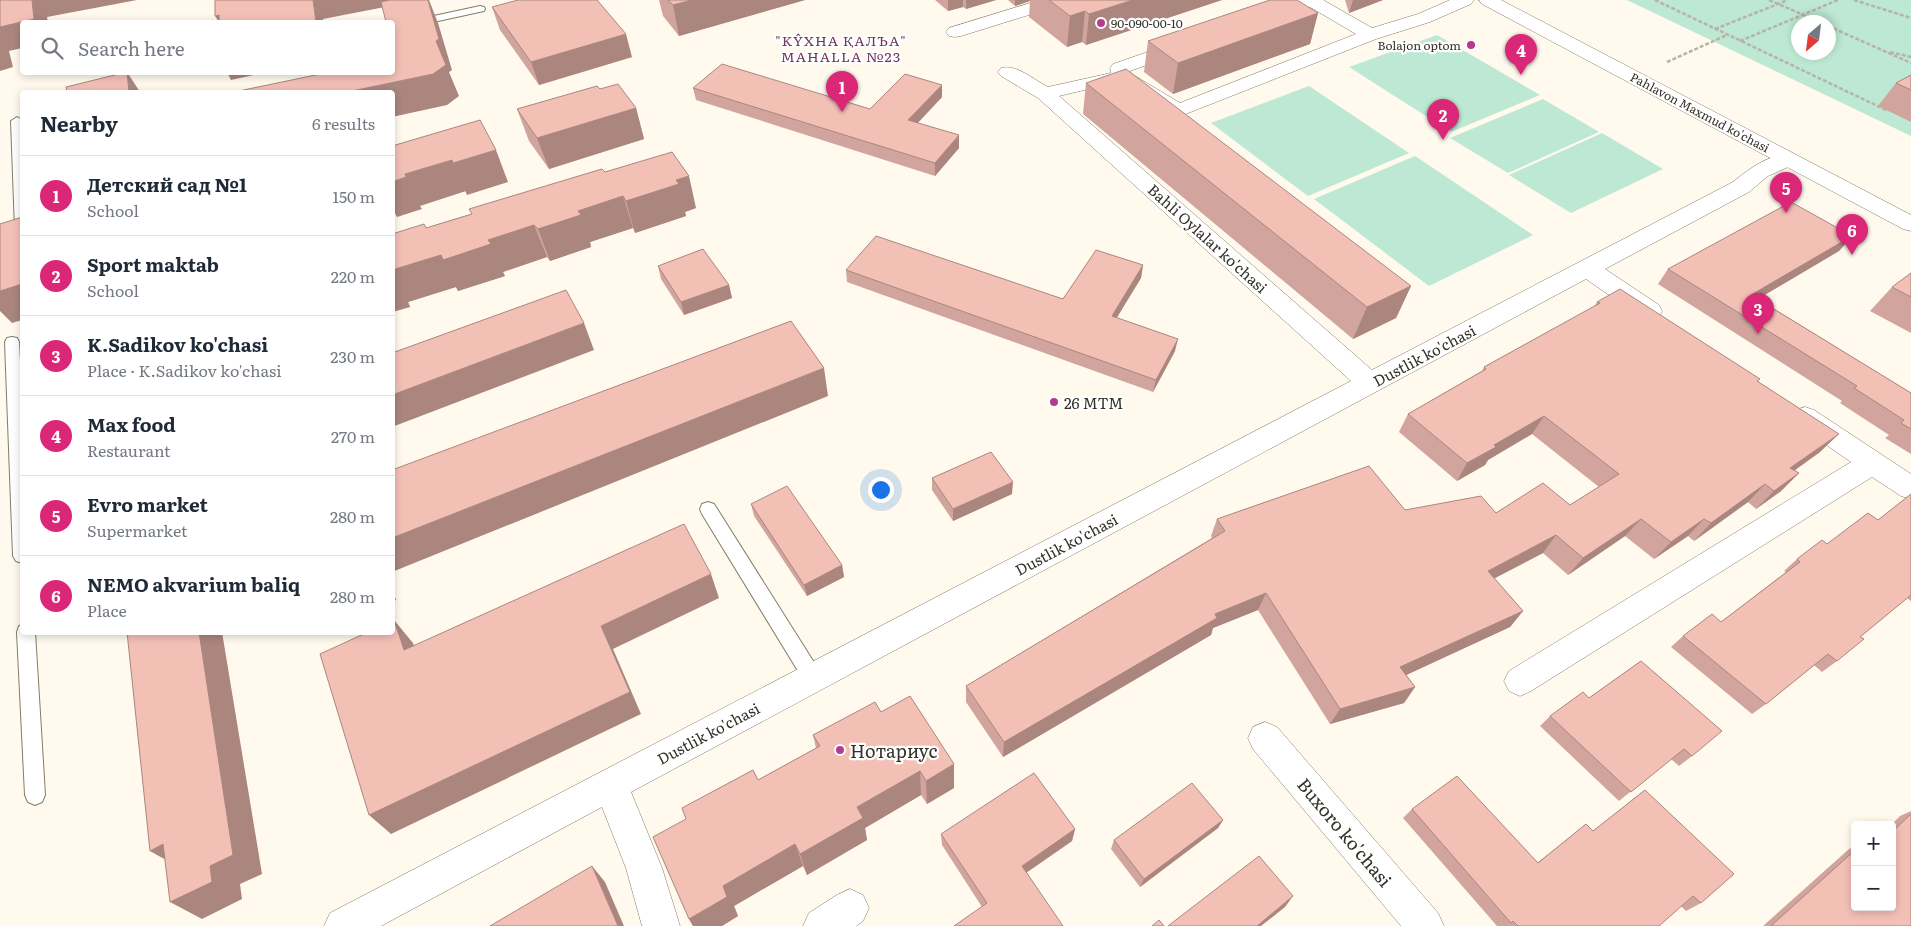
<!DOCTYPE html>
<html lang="en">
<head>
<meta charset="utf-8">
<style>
	body { margin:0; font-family:Literata,serif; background:#f2f2f3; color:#1f2937 }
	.controls { position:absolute; right:15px; bottom:15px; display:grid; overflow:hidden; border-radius:5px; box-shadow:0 2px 8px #0003 }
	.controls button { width:45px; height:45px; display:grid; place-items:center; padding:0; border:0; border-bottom:1px solid #e0e1e3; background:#fff; color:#1f2937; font:25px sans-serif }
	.compass { position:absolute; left:1791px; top:15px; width:45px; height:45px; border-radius:50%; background:#fff; box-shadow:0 2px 8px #0003; rotate:208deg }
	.you { position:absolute; left:880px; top:489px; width:18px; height:18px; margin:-12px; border:4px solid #fff; border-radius:50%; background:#1a73e8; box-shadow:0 0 0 8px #1a73e833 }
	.badge { display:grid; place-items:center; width:32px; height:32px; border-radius:50%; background:#db2777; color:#fff; font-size:16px; font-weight:700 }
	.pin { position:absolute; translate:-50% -41px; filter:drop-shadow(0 1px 2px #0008) }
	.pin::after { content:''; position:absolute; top:26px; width:18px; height:15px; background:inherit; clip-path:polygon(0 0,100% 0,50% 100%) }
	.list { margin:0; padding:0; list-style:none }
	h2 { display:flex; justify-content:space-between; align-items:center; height:65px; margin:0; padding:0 20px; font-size:21px }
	h2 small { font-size:16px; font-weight:400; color:#747a83 }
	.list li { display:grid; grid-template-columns:32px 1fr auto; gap:15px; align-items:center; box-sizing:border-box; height:80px; padding:0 20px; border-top:1px solid #e0e1e3 }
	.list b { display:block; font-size:19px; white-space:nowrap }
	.list p { margin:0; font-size:16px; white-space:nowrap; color:#747a83 }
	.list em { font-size:16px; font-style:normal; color:#747a83 }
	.icon { flex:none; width:28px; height:28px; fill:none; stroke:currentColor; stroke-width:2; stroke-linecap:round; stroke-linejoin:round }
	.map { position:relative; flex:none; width:1911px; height:926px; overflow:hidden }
	.search { position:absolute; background:#fff; box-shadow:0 2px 8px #0003; left:20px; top:20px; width:375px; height:55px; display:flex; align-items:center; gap:12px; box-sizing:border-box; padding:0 18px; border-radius:5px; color:#747a83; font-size:19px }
	.panel { position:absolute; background:#fff; box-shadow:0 2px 8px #0003; left:20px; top:90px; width:375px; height:545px; border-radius:5px }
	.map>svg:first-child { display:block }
	.green { fill:#bde8d3; fill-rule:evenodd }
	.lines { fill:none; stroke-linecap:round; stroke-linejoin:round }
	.lane-casing { stroke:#827c68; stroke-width:2 }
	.street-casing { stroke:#827c68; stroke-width:1 }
	.secondary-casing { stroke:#827c68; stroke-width:1 }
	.path { stroke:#b7b3a7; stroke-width:2.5; stroke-dasharray:4 2; stroke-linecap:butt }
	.lane { fill:#fff; fill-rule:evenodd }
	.street { fill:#fff; fill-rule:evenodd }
	.secondary { fill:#fff; fill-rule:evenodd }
	.wall { fill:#d1a59d }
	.shaded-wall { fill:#aa867f }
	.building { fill:#f3c0b6; stroke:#aa867f }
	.poi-dot { fill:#b43b8f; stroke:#fff; stroke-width:2 }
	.labels { text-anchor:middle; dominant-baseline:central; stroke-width:4.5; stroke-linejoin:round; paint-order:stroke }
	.far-poi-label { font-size:12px; fill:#333128; stroke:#fff; text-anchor:start }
	.far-street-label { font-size:12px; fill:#333128; stroke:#fff }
	.far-neighbourhood-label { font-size:14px; letter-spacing:1px; fill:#73365e; stroke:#fff }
	.street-label { font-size:15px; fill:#333128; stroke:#fff }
	.poi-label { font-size:15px; fill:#333128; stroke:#fff; text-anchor:start }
	.near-poi-label { font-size:18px; fill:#333128; stroke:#fff; text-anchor:start }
	.near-street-label { font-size:18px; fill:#333128; stroke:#fff }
</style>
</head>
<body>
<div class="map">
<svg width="1911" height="926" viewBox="0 0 1911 926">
	<rect width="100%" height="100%" fill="#fffaed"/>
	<g class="green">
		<path d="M1627 0H1911V136ZM1798 22H1828V52H1798Z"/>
		<path d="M1437 35 1540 95 1451 132 1349 67Z"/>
		<path d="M1309 86 1409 153 1308 196 1211 123Z"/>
		<path d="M1543 99 1599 132 1508 173 1450 138Z"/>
		<path d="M1602 133 1663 169 1571 213 1509 175Z"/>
		<path d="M1415 156 1533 235 1429 286 1314 199Z"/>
	</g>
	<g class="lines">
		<g class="lane-casing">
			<g id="lane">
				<path d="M480 6 484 7 485 9 484 11 392 31V25Z"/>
				<path d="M17 117 22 120V234L15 230 11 121Z"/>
				<path d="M12 337 17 338 19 342 22 401V563L16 561 13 556 5 342 7 338Z"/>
				<path d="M708 502 714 504 820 672 822 678 820 684 813 687 806 684 702 514 700 509 702 504Z"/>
				<path d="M22 625V632H35L45 795 42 802 35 805 28 802 25 795 17 632 19 626Z"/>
			</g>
		</g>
		<g class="street-casing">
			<g id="street">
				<path d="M1040 0H1067L1064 4 961 36 955 37 949 36 946 32 949 28Z"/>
				<path d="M1297 0H1323L1372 28 1418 14 1450 0H1474L1471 4 1430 22 1376 39 1178 117 1171 115 1118 82 1059 96 1372 370 1733 182C1749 169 1773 150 1795 156L1799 160 1795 164 1768 176 1749 192 1605 269 1659 305 1662 311 1659 317 1650 319 1641 317 1586 279 631 792 662 868 680 926H642L626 868 602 807 381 926H324L330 913 1351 381 1038 98 1001 76 998 72 1001 68C1017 64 1034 80 1048 87L1111 73 1110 68 1113 64 1182 40 1189 42 1191 46 1189 50 1130 71V73L1180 103 1356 34 1310 7 1267 21 1261 20 1258 16 1261 12Z"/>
				<path d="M1805 407 1814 410 1911 474V499L1901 496 1872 477 1531 691 1520 696 1509 691 1504 681 1509 671 1851 462 1796 424 1792 417 1796 410Z"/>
				<path d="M1265 722 1277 727 1438 913 1444 926H1401L1253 749 1248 738 1253 727Z"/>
				<path d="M850 889 863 895 869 908 863 921 856 926H803L809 913 837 895Z"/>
			</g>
		</g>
		<g class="secondary-casing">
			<path id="secondary" d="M1479 0H1501L1911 215V231L1903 229 1482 4Z"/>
		</g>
		<g class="path">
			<path d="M1655 0 1886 110"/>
			<path d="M1769 0 1820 22"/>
			<path d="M1854 0 1911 18"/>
			<path d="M1828 26 1911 63"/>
			<path d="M1715 29 1788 0"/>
			<path d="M1740 41 1838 0"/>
			<path d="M1890 52 1911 57"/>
			<path d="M1667 62 1727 35"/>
		</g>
		<use href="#lane" class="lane"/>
		<use href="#street" class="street"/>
		<use href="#secondary" class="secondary"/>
	</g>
	<g class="wall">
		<path d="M659 0H805L679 36 663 16Z"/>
		<path d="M935 0H996L966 9 963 7 948 11Z"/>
		<path d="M1008 0H1222L1086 45 1082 42 1067 47 1029 17 1030 1 1015 6Z"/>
		<path d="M1345 0H1383L1349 13Z"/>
		<path d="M492 7 632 57 539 85 500 30Z"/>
		<path d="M1318 13 1310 44 1173 94 1144 72 1148 41Z"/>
		<path d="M1911 75V122L1878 106 1896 83Z"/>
		<path d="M1086 83 1411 286 1396 318 1353 339 1083 114Z"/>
		<path d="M942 85V97L918 123 959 148 935 176 696 100 693 88 870 109Z"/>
		<path d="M600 89 636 108 644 139 549 169 529 141 517 109Z"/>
		<path d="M605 172 696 208 685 212 686 216 635 233 633 228 590 242 591 247 550 261 547 257 503 272 505 276 458 291 456 287 408 302 410 307 392 312 426 228Z"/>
		<path d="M1852 236 1839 251 1758 299 1911 393V454L1885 438 1889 435 1840 403 1842 401 1658 284 1668 269Z"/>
		<path d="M1143 265 1141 278 1116 318 1175 351 1153 392 847 282 846 270 1063 299Z"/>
		<path d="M658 266 729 285 732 298 684 315 661 279Z"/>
		<path d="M1911 273V333L1870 311 1892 287Z"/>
		<path d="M1597 302 1758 381 1820 452 1794 470 1799 473 1781 491 1756 509 1748 502 1694 541 1688 536 1654 559 1625 536 1568 575 1543 553 1494 578 1523 611 1510 627 1406 675 1415 687 1404 703 1330 724 1258 610 1213 628 1211 635 1003 757 966 702V686L1212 538 1211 536 1217 519 1405 510 1496 513 1570 505 1599 487 1532 434 1488 460 1485 465 1457 481 1399 432 1408 414 1482 371 1484 367 1594 307Z"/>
		<path d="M932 478 1012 494 953 521 932 490Z"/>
		<path d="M1911 494V601L1907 598 1860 637 1837 661 1822 672 1814 665 1766 704 1752 714 1671 647 1683 636 1721 622 1786 572 1784 571 1797 559 1878 520Z"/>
		<path d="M751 504 842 565 844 577 807 596 754 516Z"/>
		<path d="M1641 661 1692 756 1679 766 1671 759 1619 801 1540 726 1550 716 1589 698Z"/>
		<path d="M881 712 954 788 927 804 921 795 865 828 867 840 807 875 803 866 734 906 738 916 722 926H693L689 919 758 780 816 748 813 735Z"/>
		<path d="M1645 790 1701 903 1686 911 1681 906 1659 926H1497L1403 818 1412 809 1537 863 1586 824 1593 831Z"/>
		<path d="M1911 811V926H1763L1849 849 1855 846V907H1892V825H1891L1900 816Z"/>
		<path d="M1223 820 1218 828 1140 887 1111 849 1114 840Z"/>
		<path d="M1075 829 1072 841 1026 873 982 907 942 845 941 834Z"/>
	</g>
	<g class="shaded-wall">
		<path d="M32 0H137L47 17 48 22H22V48L9 51 13 67 0 71V27Z"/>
		<path d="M313 0H429L438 23 452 70 449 72 459 96 447 105 392 117V92H347L433 74 385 7 323 19V22H316Z"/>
		<path d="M692 0H805L679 36 673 5Z"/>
		<path d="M948 0H963V7L948 11Z"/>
		<path d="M966 0H996L966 9Z"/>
		<path d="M1015 0H1030V1L1015 6Z"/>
		<path d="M1133 0H1222L1086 45 1089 14Z"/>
		<path d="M1353 0H1383L1349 13Z"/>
		<path d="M1085 11 1082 42 1067 47 1070 16Z"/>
		<path d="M1318 13 1310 44 1173 94 1178 63Z"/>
		<path d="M219 15 223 22H219L215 16Z"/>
		<path d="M626 34 632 57 539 85 531 62Z"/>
		<path d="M127 72 140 92H129Z"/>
		<path d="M227 72H268L231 80Z"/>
		<path d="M942 85V97L908 133V120Z"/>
		<path d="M636 108 644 139 549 169 537 138Z"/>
		<path d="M959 135V148L935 176V163Z"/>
		<path d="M496 150 508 182 467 195 453 163Z"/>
		<path d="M452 160 466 191 420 206 422 209 397 217 392 208V182L405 174Z"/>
		<path d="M689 176 696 208 685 212 686 216 635 233 626 201 676 180Z"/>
		<path d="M623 196 633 228 590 242 591 247 550 261 538 229 578 211Z"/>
		<path d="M534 225 547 257 503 272 505 276 458 291 456 287 408 302 410 307 392 312V270Z"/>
		<path d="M1852 236 1839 251 1739 310 1751 295Z"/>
		<path d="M1143 265 1141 278 1110 329 1112 316Z"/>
		<path d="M22 284V320L12 323 0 311V291Z"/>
		<path d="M729 285 732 298 684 315 681 302Z"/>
		<path d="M1411 286 1396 318 1353 339 1367 307Z"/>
		<path d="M584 323 594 350 392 427V395Z"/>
		<path d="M1178 339 1175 351 1153 392 1156 380Z"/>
		<path d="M824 368 828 396 392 572V538Z"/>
		<path d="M1544 416 1532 434 1488 460 1485 465 1457 481 1467 463 1494 445Z"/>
		<path d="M1839 434 1820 452 1773 486 1790 468Z"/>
		<path d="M1799 473 1781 491 1756 509 1774 491Z"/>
		<path d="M1013 482 1012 494 953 521V509Z"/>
		<path d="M1765 484 1748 502 1694 541 1711 523Z"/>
		<path d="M1641 519 1625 536 1568 575 1583 558Z"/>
		<path d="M1704 519 1688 536 1654 559 1671 542Z"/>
		<path d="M1556 535 1543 553 1476 588 1488 571Z"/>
		<path d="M842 565 844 577 807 596 804 585Z"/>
		<path d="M711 574 719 598 613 649 641 714 391 834 369 815 601 626Z"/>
		<path d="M392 588 396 600 392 602Z"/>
		<path d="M1266 593 1258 610 1213 628 1211 635 1003 757 1004 742 1215 614Z"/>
		<path d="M1523 611 1510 627 1389 683 1400 667Z"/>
		<path d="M394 620 413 643 423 672 404 650Z"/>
		<path d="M199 632H222L262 874 240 884 242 899 202 919 170 902 210 866Z"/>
		<path d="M1415 687 1404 703 1330 724 1340 709Z"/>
		<path d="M954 764V788L927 804 926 781Z"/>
		<path d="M920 771 921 795 865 828 867 840 807 875 800 854 857 807Z"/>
		<path d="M1223 820 1218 828 1140 887 1144 879Z"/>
		<path d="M1075 829 1072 841 1020 877 1022 866Z"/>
		<path d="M163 844 182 869 150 851Z"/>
		<path d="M795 844 803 866 734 906 738 916 722 926H693L689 919 723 886Z"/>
		<path d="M592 866 605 882 624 926H618Z"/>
		<path d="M1293 896 1285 907 1261 926H1257Z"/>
	</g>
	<g class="building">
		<path d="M0 0H32L34 19 0 27Z"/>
		<path d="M215 0H313L316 22H219V15L215 16Z"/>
		<path d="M390 0H428L439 39 436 41 446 65 433 74 347 92H234L330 72H392V59H394L392 54V22H386L381 2Z"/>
		<path d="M518 0H597L626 34 531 62 492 7Z"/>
		<path d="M668 0H692L673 5Z"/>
		<path d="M1049 0H1133L1089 14 1085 11 1070 16Z"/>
		<path d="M1270 0H1297L1318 13 1178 63 1148 41Z"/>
		<path d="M722 64 870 109 905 74 942 85 908 120 959 135 935 163 693 88Z"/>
		<path d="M1126 69 1411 286 1367 307 1086 83Z"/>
		<path d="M127 72 129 92H67L66 87Z"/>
		<path d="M1911 75V90L1896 83Z"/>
		<path d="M618 84 636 108 537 138 517 109 597 86 600 89Z"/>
		<path d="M480 120 496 150 453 163 452 160 405 174 406 177 392 182V146Z"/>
		<path d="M672 152 689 176 676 180 679 184 626 201 623 196 578 211 581 215 538 229 534 225 488 240 491 244 443 260 441 255 392 270V234L424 224 426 228 472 214 469 209 602 169 605 172Z"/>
		<path d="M1791 202 1852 236 1751 295 1911 393V429L1901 423 1904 420 1854 388 1857 386 1668 269Z"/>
		<path d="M22 217V284L0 291V224Z"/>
		<path d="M876 236 1063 299 1096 250 1143 265 1112 316 1178 339 1156 380 846 270Z"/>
		<path d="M703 249 729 285 681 302 658 266Z"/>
		<path d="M1911 273V297L1892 287Z"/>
		<path d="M1620 289 1760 379 1757 381 1839 434 1790 468 1799 473 1774 491 1765 484 1711 523 1704 519 1671 542 1641 519 1583 558 1556 535 1488 571 1523 611 1400 667 1415 687 1340 709 1266 593 1215 614 1217 618 1004 742 966 686 1225 531 1217 519 1369 466 1405 510 1481 496 1496 513 1543 483 1570 505 1619 474 1544 416 1494 445 1496 447 1467 463 1408 414 1486 369 1484 367 1600 303 1597 302Z"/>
		<path d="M566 290 584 323 392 395V353Z"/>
		<path d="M791 321 824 368 392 538V470Z"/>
		<path d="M991 452 1013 482 953 509 932 478Z"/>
		<path d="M787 486 842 565 804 585 751 504Z"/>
		<path d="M1911 494V595L1860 637 1864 639 1837 661 1828 654 1766 704 1683 636 1712 614 1721 622 1800 562 1797 559 1822 540 1827 544 1868 513 1878 520Z"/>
		<path d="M684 524 711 574 601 626 630 692 369 815 320 654 368 632H392V621L394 620 404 650Z"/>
		<path d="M127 632H199L233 855 210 866 212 882 170 902 163 844 150 851Z"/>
		<path d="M1641 661 1722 731 1692 756 1684 749 1631 792 1550 716 1583 692 1589 698Z"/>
		<path d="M910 696 954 764 926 781 920 771 857 807 863 818 800 854 795 844 723 886 727 897 689 919 653 837 686 819 682 808 753 770 758 780 820 746 813 735 875 702 881 712Z"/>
		<path d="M1034 773 1075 829 1022 866 1063 926H954L987 903 941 834Z"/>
		<path d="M1457 776 1538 863 1586 824 1593 831 1645 790 1734 874 1701 903 1693 896 1659 926H1518L1513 921 1511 923 1412 809Z"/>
		<path d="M1192 783 1223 820 1144 879 1114 840Z"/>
		<path d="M1911 814V926H1771L1855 850V907H1892V832Z"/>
		<path d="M1259 856 1293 896 1257 926H1168Z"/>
		<path d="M592 866 618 926H490Z"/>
		<path d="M1159 920 1164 926H1152Z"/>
	</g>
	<g class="poi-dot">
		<circle cx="1101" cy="23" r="5"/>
		<circle cx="1471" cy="45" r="5"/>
		<circle cx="1054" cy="402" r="5"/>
		<circle cx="840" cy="750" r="5"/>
	</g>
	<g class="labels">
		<g class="far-poi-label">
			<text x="1111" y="23">90-090-00-10</text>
			<text x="1461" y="45" text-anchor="end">Bolajon optom</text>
		</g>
		<g class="far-street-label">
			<text transform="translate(1700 112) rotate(28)">Pahlavon Maxmud ko'chasi</text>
		</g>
		<g class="far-neighbourhood-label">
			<text x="841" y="40">"KŶХНА ҚАЛЪА"<tspan x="841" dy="16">MAHALLA №23</tspan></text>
		</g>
		<g class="street-label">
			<text transform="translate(1208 238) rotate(42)">Bahli Oylalar ko'chasi</text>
			<text transform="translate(1424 355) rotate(-28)">Dustlik ko'chasi</text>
			<text transform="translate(1066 544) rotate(-28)">Dustlik ko'chasi</text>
			<text transform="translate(708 733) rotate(-28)">Dustlik ko'chasi</text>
		</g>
		<g class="poi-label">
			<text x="1064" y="402">26 MTM</text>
		</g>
		<g class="near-poi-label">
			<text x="850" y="750">Нотариус</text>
		</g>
		<g class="near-street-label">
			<text transform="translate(1345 832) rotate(50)">Buxoro ko'chasi</text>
		</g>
	</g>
</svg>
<div class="controls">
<button>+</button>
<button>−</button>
</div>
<svg class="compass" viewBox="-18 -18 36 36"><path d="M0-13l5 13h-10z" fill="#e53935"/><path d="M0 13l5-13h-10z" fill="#747a83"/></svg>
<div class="you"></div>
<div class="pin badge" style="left:842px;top:112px">1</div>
<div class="pin badge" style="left:1443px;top:140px">2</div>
<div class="pin badge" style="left:1758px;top:334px">3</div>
<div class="pin badge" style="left:1521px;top:75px">4</div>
<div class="pin badge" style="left:1786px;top:213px">5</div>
<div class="pin badge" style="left:1852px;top:255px">6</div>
<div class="search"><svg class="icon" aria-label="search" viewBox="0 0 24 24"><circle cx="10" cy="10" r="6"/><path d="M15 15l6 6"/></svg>Search here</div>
<section class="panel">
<h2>Nearby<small>6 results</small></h2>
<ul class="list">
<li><span class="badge">1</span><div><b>Детский сад №1</b><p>School</p></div><em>150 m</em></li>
<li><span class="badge">2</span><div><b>Sport maktab</b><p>School</p></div><em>220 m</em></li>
<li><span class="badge">3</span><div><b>K.Sadikov ko'chasi</b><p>Place · K.Sadikov ko'chasi</p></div><em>230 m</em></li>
<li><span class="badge">4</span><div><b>Max food</b><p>Restaurant</p></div><em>270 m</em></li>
<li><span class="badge">5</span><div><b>Evro market</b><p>Supermarket</p></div><em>280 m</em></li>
<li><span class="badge">6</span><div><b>NEMO akvarium baliq</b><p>Place</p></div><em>280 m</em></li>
</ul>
</section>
</div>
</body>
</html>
